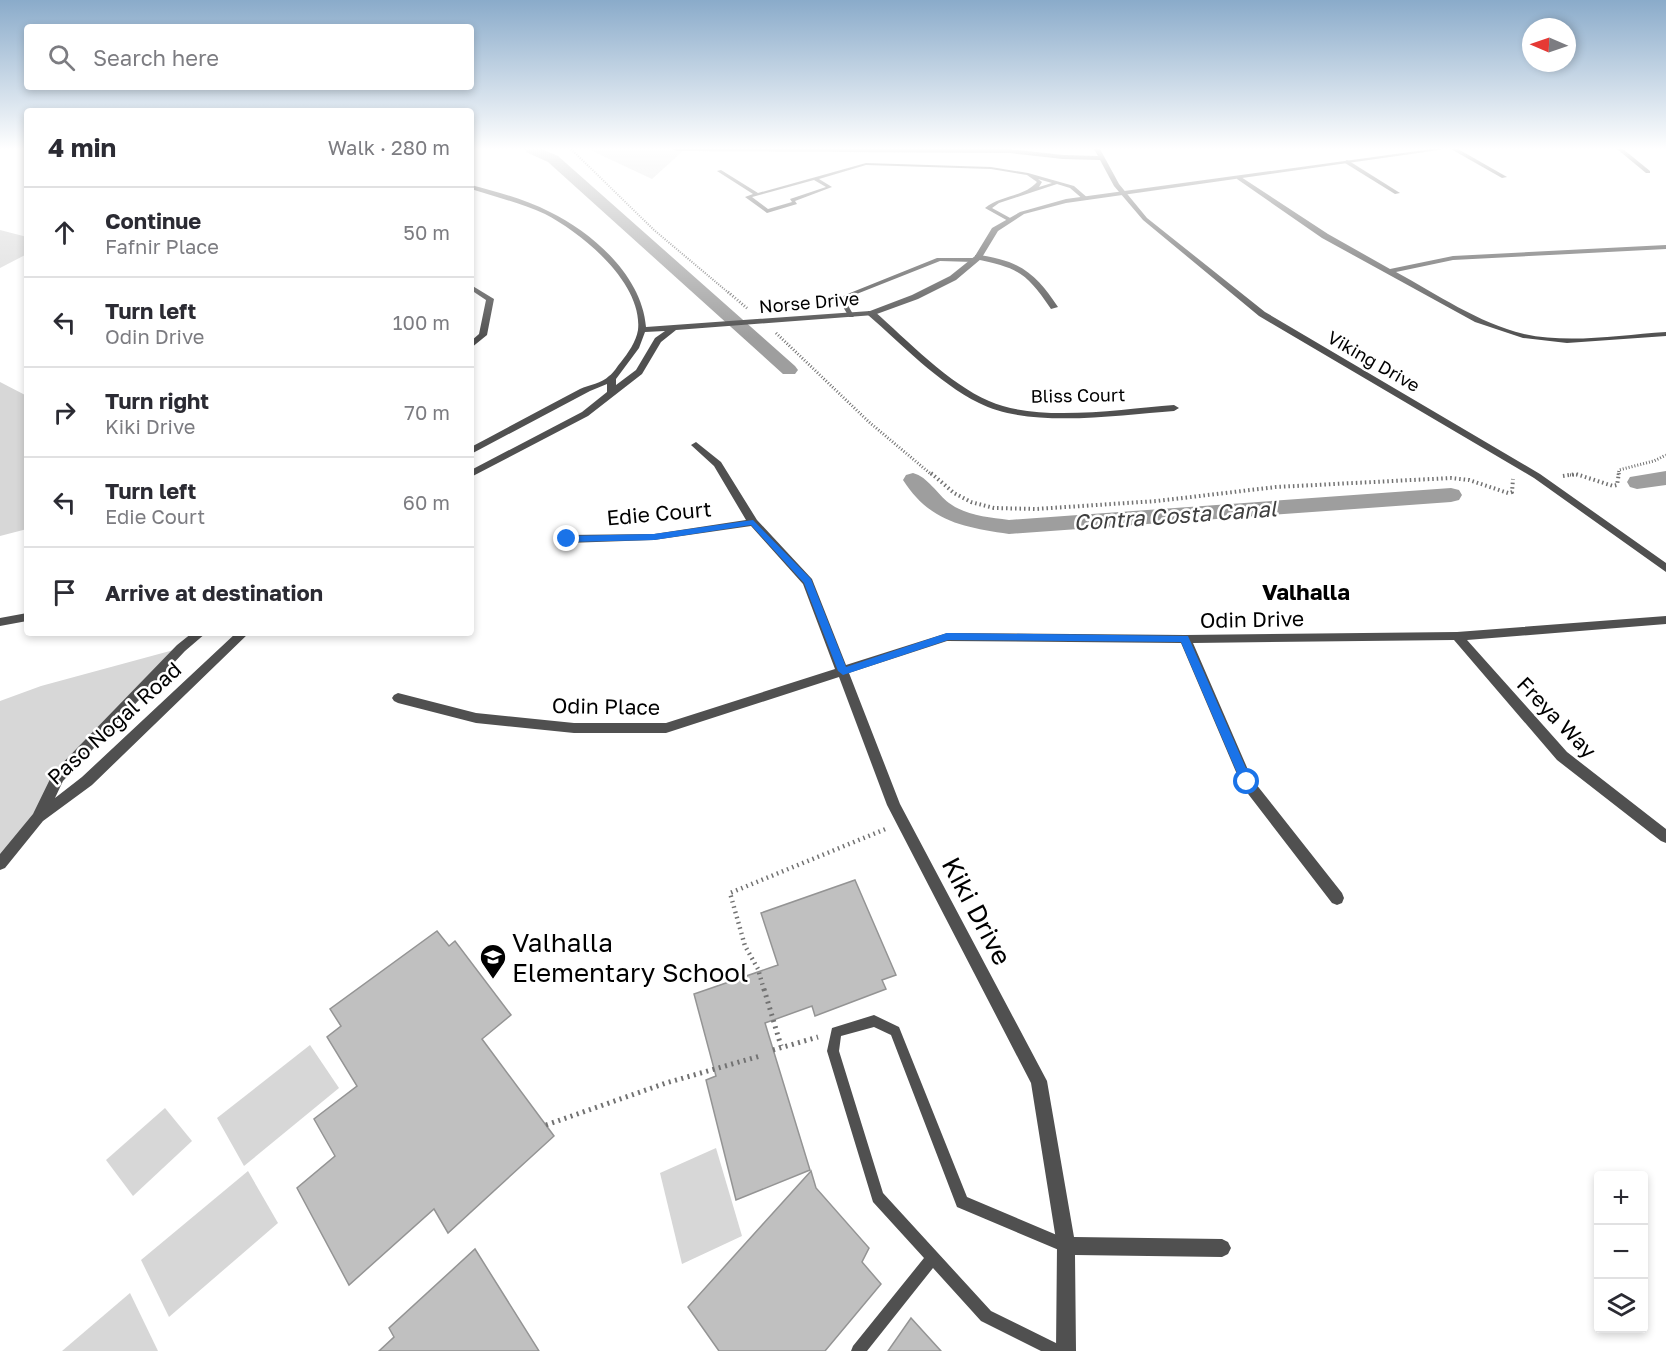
<!DOCTYPE html>
<html lang="en">
<head>
<meta charset="utf-8">
<style>
	body { margin:0; font-family:"Golos Text",sans-serif; background:#f7f7f7; color:#2b2b33 }
	.controls { position:absolute; right:18px; bottom:18px; display:grid; overflow:hidden; border-radius:6px; box-shadow:0 3px 9px #0003 }
	.controls button { width:54px; height:54px; display:grid; place-items:center; padding:0; border:0; border-bottom:2px solid #e1e1e2; background:#fff; color:#2b2b33; font:30px sans-serif }
	.compass { position:absolute; left:1522px; top:18px; width:54px; height:54px; border-radius:50%; background:#fff; box-shadow:0 3px 9px #0003; rotate:272deg }
	.stop { position:absolute; width:18px; height:18px; margin:-14px; border:4px solid #1a73e8; border-radius:50%; background:#fff }
	.stop.end { background:#1a73e8; border-color:#fff; box-shadow:0 2px 6px #0008 }
	.list { margin:0; padding:0; list-style:none }
	h2 { display:flex; justify-content:space-between; align-items:center; height:78px; margin:0; padding:0 24px; font-size:26px }
	h2 small { font-size:20px; font-weight:400; color:#7c7c81 }
	.list li { display:grid; grid-template-columns:39px 1fr auto; gap:18px; align-items:center; box-sizing:border-box; height:90px; padding:0 24px; border-top:2px solid #e1e1e2 }
	.list b { display:block; font-size:22px; white-space:nowrap }
	.list p { margin:0; font-size:20px; white-space:nowrap; color:#7c7c81 }
	.list em { font-size:20px; font-style:normal; color:#7c7c81 }
	.icon { flex:none; width:33px; height:33px; fill:none; stroke:currentColor; stroke-width:2; stroke-linecap:round; stroke-linejoin:round }
	.map { position:relative; flex:none; width:1666px; height:1351px; overflow:hidden }
	.search { position:absolute; background:#fff; box-shadow:0 3px 9px #0003; left:24px; top:24px; width:450px; height:66px; display:flex; align-items:center; gap:15px; box-sizing:border-box; padding:0 21px; border-radius:6px; color:#7c7c81; font-size:22px }
	.panel { position:absolute; background:#fff; box-shadow:0 3px 9px #0003; left:24px; top:108px; width:450px; height:528px; border-radius:6px }
	.map>svg:first-child { display:block }
	.green { fill:#d7d7d7 }
	.lines { fill:none; stroke-linecap:round; stroke-linejoin:round }
	.canal { fill:#9e9e9e; fill-rule:evenodd }
	.building { fill:#c0c0c0; stroke:#949494; stroke-width:1.5 }
	.path-far4 { stroke:#727272; stroke-width:2; stroke-dasharray:1 1.5; stroke-linecap:butt }
	.path-far3 { stroke:#727272; stroke-width:3; stroke-dasharray:1 2; stroke-linecap:butt }
	.path-far2 { stroke:#727272; stroke-width:4; stroke-dasharray:1.5 3; stroke-linecap:butt }
	.path-far1 { stroke:#727272; stroke-width:4.5; stroke-dasharray:1.5 4; stroke-linecap:butt }
	.path { stroke:#727272; stroke-width:5; stroke-dasharray:2 4.5; stroke-linecap:butt }
	.service { fill:#505050; fill-rule:evenodd }
	.minor { fill:#505050; fill-rule:evenodd }
	.tertiary { fill:#505050; fill-rule:evenodd }
	.route { fill:#1a73e8 }
	.labels { text-anchor:middle; dominant-baseline:central; stroke-width:5; stroke-linejoin:round; paint-order:stroke }
	.far-street-label { font-size:18px; fill:#000; stroke:#fff }
	.street-label { font-size:21px; fill:#000; stroke:#fff }
	.water-label { font-size:22px; font-style:italic; fill:#3f3f3f; stroke:#fff }
	.neighbourhood-label { font-size:22px; font-weight:bold; fill:#000; stroke:#fff }
	.near-street-label { font-size:26px; fill:#000; stroke:#fff }
	.near-poi-label { font-size:26px; fill:#000; stroke:#fff; text-anchor:start }
</style>
</head>
<body>
<div class="map">
<svg width="1666" height="1351" viewBox="0 0 1666 1351">
	<rect width="100%" height="100%" fill="#fff"/>
	<g class="green">
		<path d="M588 149H799V151L685 149 652 179Z"/>
		<path d="M0 230 27 237V254L0 268Z"/>
		<path d="M0 382 27 396V529L0 536Z"/>
		<path d="M181 648 58 777 38 818 0 864V701L41 686Z"/>
		<path d="M310 1045 339 1088 244 1166 217 1118Z"/>
		<path d="M165 1108 192 1141 133 1196 106 1160Z"/>
		<path d="M716 1148 742 1236 682 1264 660 1173Z"/>
		<path d="M248 1171 278 1223 169 1317 141 1260Z"/>
		<path d="M130 1293 158 1351H62Z"/>
	</g>
	<g class="lines">
		<g class="canal">
			<path d="M525 149H541L558 156 795 366 798 370 795 374H783L548 162 526 152Z"/>
			<path d="M1666 471V485L1637 489 1630 487 1627 482 1630 477Z"/>
			<path d="M913 473C928 477 937 494 949 503 967 516 988 517 1009 520L1451 488 1459 490 1462 495 1459 500 1451 502 1009 534C963 527 930 522 903 480L906 475Z"/>
		</g>
	</g>
	<g class="building">
		<path d="M855 880 896 975 882 980 886 989 815 1016 812 1006 765 1023 810 1170 736 1200 706 1080 716 1076 694 994 778 965 761 913Z"/>
		<path d="M437 931 449 946 455 941 511 1015 482 1039 554 1136 448 1233 434 1209 349 1285 297 1188 335 1156 314 1119 357 1086 327 1037 341 1026 330 1009Z"/>
		<path d="M811 1171 816 1188 869 1248 862 1262 881 1284 825 1351H719L688 1307Z"/>
		<path d="M475 1249 539 1351H379L394 1337 389 1328Z"/>
		<path d="M911 1318 941 1351H888Z"/>
	</g>
	<g class="lines">
		<path class="path-far4" d="M571 149 654 230 730 294"/>
		<g class="path-far3">
			<path d="M728 292 748 309"/>
			<path d="M776 333 869 422 932 475"/>
			<path d="M1570 475H1579"/>
			<path d="M1618 475 1619 470 1654 461 1666 455"/>
		</g>
		<g class="path-far2">
			<path d="M931 473 954 493 971 502 994 508 1036 509 1157 501 1276 487 1451 478 1469 480 1508 493 1512 492 1513 479"/>
			<path d="M1563 476 1576 474 1613 486 1617 485 1619 473"/>
		</g>
		<path class="path-far1" d="M764 990 758 969 745 946 730 893 888 828"/>
		<g class="path">
			<path d="M764 989 781 1046"/>
			<path d="M773 1050 818 1037"/>
			<path d="M546 1125 666 1083 760 1056"/>
		</g>
		<g class="service">
			<path d="M866 163 991 167 1028 173 1074 186 1089 199 1084 200 1070 188 1057 184 999 203 992 208 1012 219V221L1010 222 985 208C1001 195 1024 197 1037 182L1027 175 991 169 866 165 819 179 832 187 795 201 797 204 767 213 745 197 753 194 717 171 721 170 758 193ZM1038 179 1052 183 1039 187 1042 182ZM814 180 826 187 790 199 792 202 768 209 752 197Z"/>
			<path d="M937 258H974L977 260 974 262 940 261 849 297 845 300 854 316 853 317H849L839 300 845 295Z"/>
			<path d="M874 1015 899 1027 967 1197 1071 1241 1073 1246 1071 1251 1066 1253 957 1207 891 1035 874 1027 841 1036 839 1051 883 1193 991 1311 1062 1346 1064 1351H1041L981 1321 933 1268 867 1351H851L853 1346 924 1258 873 1202 827 1051 832 1028Z"/>
		</g>
		<g class="minor">
			<path d="M673 149H1010L1063 155 1098 156 1094 149H1100L1119 184 1147 218 1265 312 1540 474 1666 563V572L1534 478 1259 316 1143 220 1114 186 1100 160 1063 159 1010 153 676 151Z"/>
			<path d="M1451 149H1458L1507 177 1502 178Z"/>
			<path d="M1617 149H1623L1650 171V173H1646Z"/>
			<path d="M1347 160 1349 161 1400 193 1395 194 1345 163 1344 162Z"/>
			<path d="M1237 177H1241L1328 234 1390 269 1453 256 1666 245V249L1453 260 1396 272C1437 294 1478 323 1524 334 1569 344 1620 335 1666 332V336L1567 343 1523 338 1475 322 1322 238 1237 179Z"/>
			<path d="M975 255C983 255 991 257 999 259 1028 266 1042 283 1058 307L1051 309C1026 272 1018 268 975 259Z"/>
			<path d="M471 285 494 299 487 335 471 348V341L479 334 486 300 471 290Z"/>
			<path d="M868 311H874C907 340 949 384 989 401 1039 423 1120 409 1174 405L1179 408 1174 411C1119 415 1029 429 979 403 937 382 903 345 868 315Z"/>
			<path d="M696 442 721 462 757 520 812 579 846 665 947 633 1185 635 1457 632 1666 616V624L1467 640 1567 752 1666 829V843L1661 841 1557 760 1454 640 1193 643 1252 779 1342 893 1344 898 1342 903 1337 905 1332 903 1242 786 1181 643 947 641 849 673 900 804 1047 1081 1074 1237 1222 1239 1228 1242 1231 1248 1228 1254 1222 1257 1075 1255 1076 1351H1056L1057 1246 1031 1083 887 805 839 677 666 733H574L476 723 398 703 394 701 392 698 394 695 398 693 476 713 574 723H666L835 669 803 584 751 526 654 540 567 543 562 539 567 535 654 534 746 520 714 466 691 445Z"/>
			<path d="M27 613V621L0 626V618Z"/>
		</g>
		<g class="tertiary">
			<path d="M1432 149H1446L1066 203 1024 214 998 231 981 259 956 280 918 299 874 315 676 330 661 342 642 374 588 416 471 477V470L582 412 607 392V384L590 391 471 454V447C507 428 544 408 580 389 589 385 602 383 609 376 614 373 617 366 621 362 628 353 636 342 638 330 643 283 582 233 545 214 521 203 496 197 471 189V185C497 192 525 199 550 212 593 233 642 276 646 327L870 311 912 295 950 276 975 256 992 228 1020 212 1066 199ZM665 331 655 338 636 370 616 385V379L639 348 645 332Z"/>
			<path d="M192 633H206L185 651 63 781 55 798 82 777 236 633H249L92 785 43 821 5 868 0 870V854L33 814 53 773 177 645Z"/>
		</g>
	</g>
	<linearGradient id="sky" x2="0" y2="1"><stop stop-color="#8aabca"/><stop offset="0.44" stop-color="#fff"/><stop offset="1" stop-color="#fff" stop-opacity="0"/></linearGradient>
	<rect width="1666" height="338" fill="url(#sky)"/>
	<path class="route" d="M753 520 811 579 846 667 947 633 1188 636 1252 782 1251 785H1243L1241 782 1181 642 948 640 843 675 838 671 804 583 751 525 654 540 567 542 563 539 567 536 654 534Z"/>
	<defs>
		<g id="school-pin" transform="scale(1.35)"><path d="M0 17L-7.5 6A9.5 9.5 0 1 1 7.5 6Z" fill="#000" stroke="#fff"/><path d="M0-5L7-2L0 1L-7-2ZM-4 1L0 2.5L4 1V4Q0 6-4 4Z" fill="#fff"/></g>
	</defs>
	<g fill-rule="evenodd">
		<use href="#school-pin" x="493" y="957"/>
	</g>
	<g class="labels">
		<g class="far-street-label">
			<text transform="translate(809 302) rotate(-5)">Norse Drive</text>
			<text transform="translate(1374 361) rotate(30)">Viking Drive</text>
			<text transform="translate(1078 395) rotate(-1)">Bliss Court</text>
		</g>
		<g class="street-label">
			<text transform="translate(659 513) rotate(-5)">Edie Court</text>
			<text transform="translate(1252 619) rotate(-1)">Odin Drive</text>
			<text transform="translate(606 706) rotate(1)">Odin Place</text>
			<text transform="translate(1557 717) rotate(46)">Freya Way</text>
			<text transform="translate(114 723) rotate(-42)">Paso Nogal Road</text>
		</g>
		<g class="water-label">
			<text transform="translate(1175 515) rotate(-4)">Contra Costa Canal</text>
		</g>
		<g class="neighbourhood-label">
			<text x="1306" y="591">Valhalla</text>
		</g>
		<g class="near-street-label">
			<text transform="translate(977 911) rotate(62)">Kiki Drive</text>
		</g>
		<g class="near-poi-label">
			<text x="512" y="942">Valhalla<tspan x="512" dy="30">Elementary School</tspan></text>
		</g>
	</g>
</svg>
<div class="controls">
<button>+</button>
<button>−</button>
<button><svg class="icon" aria-label="layers" viewBox="0 0 24 24"><path d="M12 4l9 5-9 5-9-5zM3 14l9 5 9-5"/></svg></button>
</div>
<svg class="compass" viewBox="-18 -18 36 36"><path d="M0-13l5 13h-10z" fill="#e53935"/><path d="M0 13l5-13h-10z" fill="#7c7c81"/></svg>
<div class="stop" style="left:1247px;top:782px"></div>
<div class="stop end" style="left:567px;top:539px"></div>
<div class="search"><svg class="icon" aria-label="search" viewBox="0 0 24 24"><circle cx="10" cy="10" r="6"/><path d="M15 15l6 6"/></svg>Search here</div>
<section class="panel">
<h2>4 min<small>Walk · 280 m</small></h2>
<ul class="list">
<li><svg class="icon" aria-label="ahead" viewBox="0 0 24 24"><path d="M12 20V5M6 11l6-6 6 6"/></svg><div><b>Continue</b><p>Fafnir Place</p></div><em>50 m</em></li>
<li><svg class="icon" aria-label="left" viewBox="0 0 24 24"><path d="M17 20v-9H6M10 6l-5 5 5 5"/></svg><div><b>Turn left</b><p>Odin Drive</p></div><em>100 m</em></li>
<li><svg class="icon" aria-label="right" viewBox="0 0 24 24"><path d="M7 20v-9h11M14 6l5 5-5 5"/></svg><div><b>Turn right</b><p>Kiki Drive</p></div><em>70 m</em></li>
<li><svg class="icon" aria-label="left" viewBox="0 0 24 24"><path d="M17 20v-9H6M10 6l-5 5 5 5"/></svg><div><b>Turn left</b><p>Edie Court</p></div><em>60 m</em></li>
<li><svg class="icon" aria-label="arrive" viewBox="0 0 24 24"><path d="M6 21V4h12l-3 4 3 4H6"/></svg><div><b>Arrive at destination</b></div></li>
</ul>
</section>
</div>
</body>
</html>
